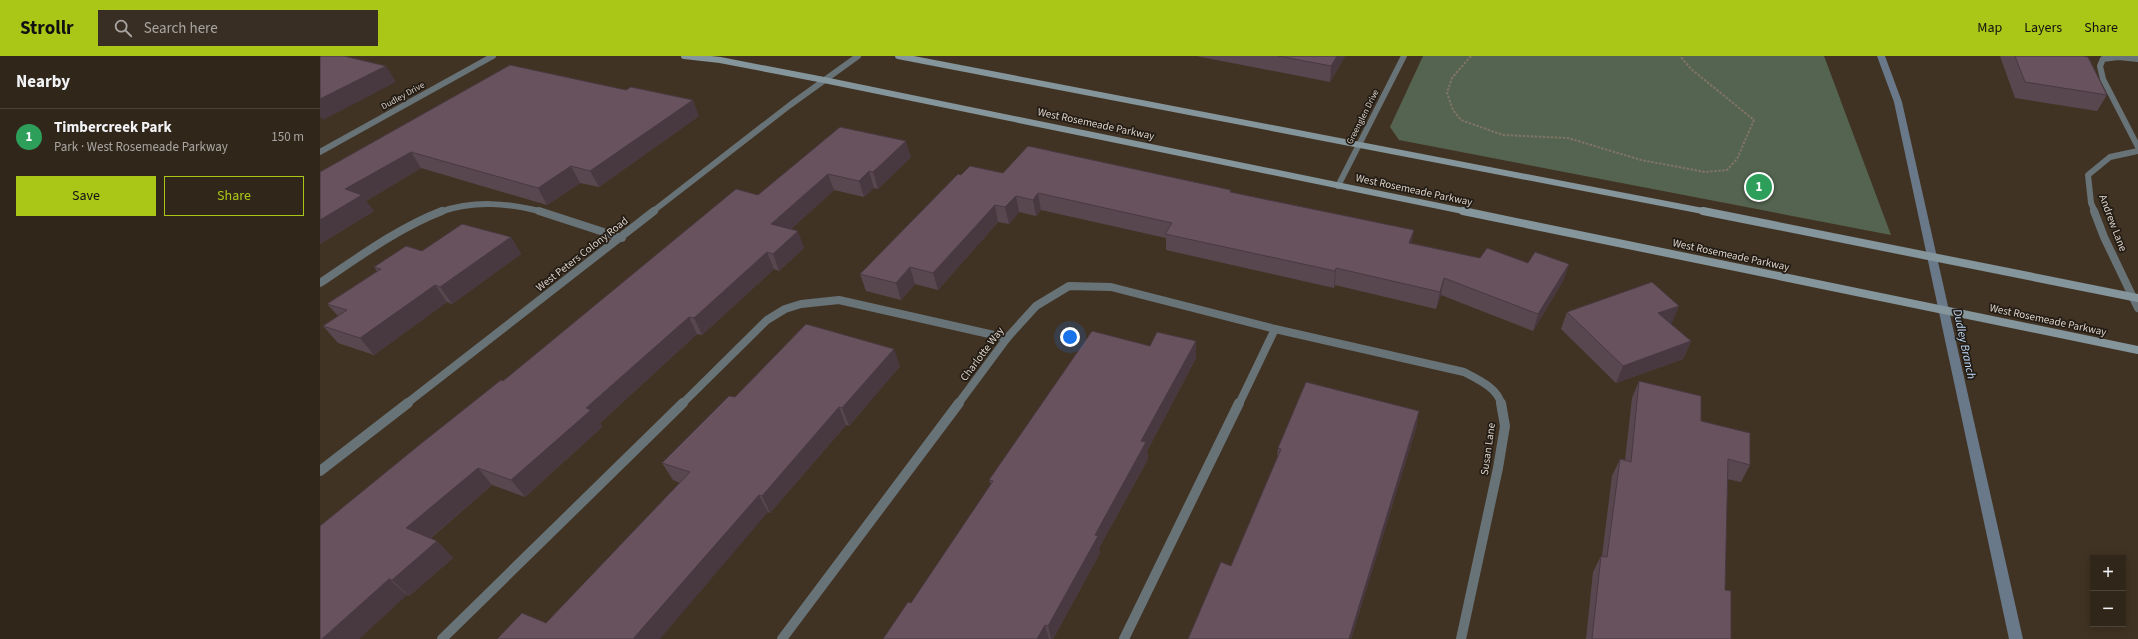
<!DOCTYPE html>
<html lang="en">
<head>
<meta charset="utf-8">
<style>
	body { margin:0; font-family:"Source Sans 3",sans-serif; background:#392e23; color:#f1f3f6 }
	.controls { position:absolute; right:12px; bottom:12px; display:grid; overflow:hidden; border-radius:0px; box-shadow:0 2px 10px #0003 }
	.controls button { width:36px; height:36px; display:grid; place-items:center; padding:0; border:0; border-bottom:1px solid #4c4339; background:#31261a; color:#f1f3f6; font:20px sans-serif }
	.you { position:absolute; left:750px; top:281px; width:14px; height:14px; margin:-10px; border:3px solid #fff; border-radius:50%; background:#1a73e8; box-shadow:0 0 0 6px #1a73e833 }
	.badge { display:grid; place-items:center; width:26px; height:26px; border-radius:50%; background:#aac718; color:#fff; font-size:13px; font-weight:700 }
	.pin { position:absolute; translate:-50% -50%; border:2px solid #fff; box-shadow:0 1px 4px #0006 }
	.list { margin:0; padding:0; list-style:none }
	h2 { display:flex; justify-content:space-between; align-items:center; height:52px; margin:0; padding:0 16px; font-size:17px }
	h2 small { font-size:13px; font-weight:400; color:#a8a5a2 }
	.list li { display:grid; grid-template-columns:26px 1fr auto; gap:12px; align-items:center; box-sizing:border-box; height:56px; padding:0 16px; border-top:1px solid #4c4339 }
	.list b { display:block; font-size:15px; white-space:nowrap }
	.list p { margin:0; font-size:13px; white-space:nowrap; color:#a8a5a2 }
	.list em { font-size:13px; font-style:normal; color:#a8a5a2 }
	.actions { display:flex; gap:8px; padding:12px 16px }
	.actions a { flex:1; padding:9px 0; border:1px solid #aac718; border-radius:0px; text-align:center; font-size:14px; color:#aac718 }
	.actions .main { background:#aac718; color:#111 }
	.icon { flex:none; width:22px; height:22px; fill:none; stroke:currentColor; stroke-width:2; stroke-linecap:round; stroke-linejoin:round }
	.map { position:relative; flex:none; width:1818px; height:583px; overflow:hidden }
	header { display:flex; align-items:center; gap:24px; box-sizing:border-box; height:56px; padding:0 20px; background:#aac718; color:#111 }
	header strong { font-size:19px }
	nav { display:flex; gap:22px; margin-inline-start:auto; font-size:14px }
	.search { width:280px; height:36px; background:#392e23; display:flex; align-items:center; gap:10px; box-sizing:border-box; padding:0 14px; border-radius:0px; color:#a8a5a2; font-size:15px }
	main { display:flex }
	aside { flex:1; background:#31261a }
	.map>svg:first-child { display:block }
	.green { fill:#546450 }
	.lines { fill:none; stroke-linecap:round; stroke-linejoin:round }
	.stream { fill:#69798a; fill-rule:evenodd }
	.path { stroke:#807466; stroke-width:2; stroke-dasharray:2.5 1.5; stroke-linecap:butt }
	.service-far2 { stroke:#687378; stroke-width:6 }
	.service-far1 { stroke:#687378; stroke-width:8 }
	.service { stroke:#687378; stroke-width:10 }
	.minor-far2 { stroke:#687378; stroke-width:6 }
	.minor-far1 { stroke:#687378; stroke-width:8 }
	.minor { stroke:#687378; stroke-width:10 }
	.secondary-far1 { stroke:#84959c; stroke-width:6 }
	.secondary { stroke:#84959c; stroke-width:8 }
	.wall { fill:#594750 }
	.shaded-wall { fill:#483941 }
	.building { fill:#67525d; stroke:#483941 }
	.labels { text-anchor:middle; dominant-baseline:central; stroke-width:3.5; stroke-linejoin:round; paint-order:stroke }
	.far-street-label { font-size:9px; fill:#dbd2c8; stroke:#231c15 }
	.street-label { font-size:11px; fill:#dbd2c8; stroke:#231c15 }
	.water-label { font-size:12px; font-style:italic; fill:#bfdbfa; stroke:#231c15 }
</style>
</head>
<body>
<header>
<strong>Strollr</strong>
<div class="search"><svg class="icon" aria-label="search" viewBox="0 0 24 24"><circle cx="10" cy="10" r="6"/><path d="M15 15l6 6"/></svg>Search here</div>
<nav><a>Map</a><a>Layers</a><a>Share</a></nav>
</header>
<main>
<aside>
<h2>Nearby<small></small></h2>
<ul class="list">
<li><span class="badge" style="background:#2e9e5b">1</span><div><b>Timbercreek Park</b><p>Park · West Rosemeade Parkway</p></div><em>150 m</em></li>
</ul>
<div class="actions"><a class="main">Save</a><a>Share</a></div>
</aside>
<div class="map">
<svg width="1818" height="583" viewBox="0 0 1818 583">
	<rect width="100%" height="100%" fill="#413323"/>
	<path class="green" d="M1103 0H1504L1571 179 1079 84 1070 71Z"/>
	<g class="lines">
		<path class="stream" d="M1557 0H1565L1582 46 1703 583H1689L1574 46Z"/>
		<path class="path" d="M1151 0 1132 22 1127 37 1133 54 1141 64 1183 79 1248 82 1321 104 1385 116 1407 114 1417 103 1434 64 1371 13 1360 0"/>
		<g class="service-far2">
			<path d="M1818 3 1798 1 1783 3 1780 10 1783 23 1818 91"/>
			<path d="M120 156C154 144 188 147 223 156"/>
		</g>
		<g class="service-far1">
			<path d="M219 155 302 182"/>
			<path d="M0 227C39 201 78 172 122 155"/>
			<path d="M362 348 447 264 465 253 481 248 519 244 687 282"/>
			<path d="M919 348 955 273"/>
		</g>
		<g class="service">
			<path d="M122 583 363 347"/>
			<path d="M804 583 919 347"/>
		</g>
		<g class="minor-far2">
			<path d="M0 96 173 0"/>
			<path d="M1018 130 1084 0"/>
			<path d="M332 156 470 49 538 0"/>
			<path d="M1775 156 1771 147 1768 119 1790 101 1818 95"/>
		</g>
		<g class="minor-far1">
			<path d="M1774 155 1784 181 1818 252"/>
			<path d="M86 348 334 155"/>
			<path d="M638 348 687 282 716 250 749 230 791 231 955 273 1144 316C1157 323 1178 332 1181 348"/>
		</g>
		<g class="minor">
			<path d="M0 415 88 347"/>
			<path d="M462 583 639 347"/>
			<path d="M1141 583 1178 412 1185 370 1181 347"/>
		</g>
		<g class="secondary-far1">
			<path d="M364 0 400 4 504 24 1148 156"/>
			<path d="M578 0 1388 156"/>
		</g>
		<g class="secondary">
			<path d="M1143 155 1818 294"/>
			<path d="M1383 155 1818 242"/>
		</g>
	</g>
	<g class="wall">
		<path d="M876 0H1025L1010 26Z"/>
		<path d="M1680 0H1763L1787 39 1777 55 1695 42Z"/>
		<path d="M190 9 379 60 279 131 260 127 227 149 101 112 46 145 54 155 0 188V116Z"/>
		<path d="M520 71 591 101 558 133 554 132 544 141 514 134 471 173 484 192 459 215 454 213 382 279 377 278 280 367 282 371 205 441 172 429 111 482 117 485 133 502 89 540 87 539 0 583 183 325 438 139Z"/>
		<path d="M683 117 911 136 1092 187 1160 202 1208 207 1249 208 1243 225 1213 275 1121 239 1116 253 1015 229 1014 232 846 194V182L721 154 716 160 699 156 689 168 678 166 618 234 595 228 581 244 546 235 540 218 641 119Z"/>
		<path d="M191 181 201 198 132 248 127 246 54 299 18 287 3 270 18 260 7 248 57 215 54 211 102 195Z"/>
		<path d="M1247 256 1352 267H1350L1371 285 1363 303 1296 327 1241 273Z"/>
		<path d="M876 302 827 395 828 403 779 492 780 497 733 583H563L591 547 671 429 669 424Z"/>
		<path d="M580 310 529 370 526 369 450 457 448 456 226 567 360 427 353 424 342 407 415 341Z"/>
		<path d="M1319 325 1381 365 1430 409 1421 426 1407 423 1405 534 1411 583H1266L1273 516 1281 500H1282L1292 420 1300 403 1305 404 1312 342Z"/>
		<path d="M1099 355 1096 372 1031 583H868L911 510 957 402 958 392Z"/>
	</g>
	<g class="shaded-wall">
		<path d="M1017 0H1025L1010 26 1011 10Z"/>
		<path d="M66 10 76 26 3 64 0 60V43Z"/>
		<path d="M373 44 379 60 279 131 270 115Z"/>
		<path d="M586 85 591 101 558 133 553 116Z"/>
		<path d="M91 96 101 112 46 145 54 155 0 188V164L25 133Z"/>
		<path d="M251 110 260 127 227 149 218 132Z"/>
		<path d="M549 115 554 132 544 141 539 125Z"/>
		<path d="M508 118 514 134 458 185 451 168Z"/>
		<path d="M718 137 721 154 716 160 713 144Z"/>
		<path d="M696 140 699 156 689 168 685 151Z"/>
		<path d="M675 149 678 166 618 234 613 217Z"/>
		<path d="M1094 174 1091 190 1089 187Z"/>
		<path d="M478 175 484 192 459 215 453 198Z"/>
		<path d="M191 181 201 198 132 248 120 231Z"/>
		<path d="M447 196 454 213 382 279 374 262Z"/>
		<path d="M1249 208 1243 225 1213 275 1218 258Z"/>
		<path d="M590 211 595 228 581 244 576 227Z"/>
		<path d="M1016 212 1015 229 1014 232 1015 215Z"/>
		<path d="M1124 222 1121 239 1116 253 1120 236Z"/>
		<path d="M115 229 127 246 54 299 40 282Z"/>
		<path d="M1359 250 1352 267 1332 274 1338 257Z"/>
		<path d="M369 261 377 278 280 367 282 371 205 441 191 424 266 352Z"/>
		<path d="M876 285V302L827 395 828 403 779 492 780 497 733 583H731L728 570 775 479 821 385Z"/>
		<path d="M1371 285 1363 303 1296 327 1303 310Z"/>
		<path d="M574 293 580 310 529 370 522 352Z"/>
		<path d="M519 351 526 369 450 457 442 440Z"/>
		<path d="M1099 355 1096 372 1031 583H1029Z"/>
		<path d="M158 412 172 429 102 489 86 472Z"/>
		<path d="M439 439 448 456 340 583H313Z"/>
		<path d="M117 485 133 502 89 540 72 524Z"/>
		<path d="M69 523 87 539 39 583H2Z"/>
		<path d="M725 569 729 583H717Z"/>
	</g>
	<g class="building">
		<path d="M0 0H24L66 10 0 43Z"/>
		<path d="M958 0H1017L1011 10Z"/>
		<path d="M1695 0H1763L1768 1 1787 39 1705 26Z"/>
		<path d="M190 9 306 34 311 31 373 44 270 115 251 110 218 132 91 96 25 133 42 139 0 164V116Z"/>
		<path d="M520 71 586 85 553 116 549 115 539 125 508 118 451 168 478 175 453 198 447 196 374 262 369 261 266 352 271 354 191 424 158 412 86 472 117 485 72 524 69 523 2 583H0V470L98 390 181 324 183 325 416 133 438 139Z"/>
		<path d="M708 90 911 134 910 136 1094 174 1089 187 1160 202 1167 192 1208 207 1215 196 1249 208 1218 258 1124 222 1120 236 1016 212 1015 215 845 178 852 167 718 137 713 144 696 140 685 151 675 149 613 217 590 211 576 227 540 218 638 118 641 119 650 110 683 117Z"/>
		<path d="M142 168 191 181 120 231 115 229 40 282 3 270 27 254 7 248 61 213 54 211 86 190 102 195Z"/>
		<path d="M1332 226 1359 250 1338 257 1371 285 1303 310 1247 256Z"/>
		<path d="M486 268 574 293 522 352 519 351 442 440 439 439 313 583H177L202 557 226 567 370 416 342 407 409 340 415 341Z"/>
		<path d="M772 275 830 290 837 276 876 285 821 385 826 386 775 479 778 480 728 570 725 569 717 583H563L588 546 591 547 673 425 669 424Z"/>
		<path d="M1319 325 1381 340V365L1430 377V409L1408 403 1405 534 1411 535V583H1272L1281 500 1287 501 1300 403 1311 406Z"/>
		<path d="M986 326 1099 355 1029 583H868L901 506 911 510 961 393 958 392Z"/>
	</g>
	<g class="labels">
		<g class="far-street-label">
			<text transform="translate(83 40) rotate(-29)">Dudley Drive</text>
			<text transform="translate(1043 61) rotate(-63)">Greenglen Drive</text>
		</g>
		<g class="street-label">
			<text transform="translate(776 68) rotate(12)">West Rosemeade Parkway</text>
			<text transform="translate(1094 134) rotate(12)">West Rosemeade Parkway</text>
			<text transform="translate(1793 167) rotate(69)">Andrew Lane</text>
			<text transform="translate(262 198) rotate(-38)">West Peters Colony Road</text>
			<text transform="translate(1411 199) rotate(12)">West Rosemeade Parkway</text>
			<text transform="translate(1728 264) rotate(12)">West Rosemeade Parkway</text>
			<text transform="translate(662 298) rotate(-53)">Charlotte Way</text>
			<text transform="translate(1168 393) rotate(-82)">Susan Lane</text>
		</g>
		<g class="water-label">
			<text transform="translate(1644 288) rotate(78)">Dudley Branch</text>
		</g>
	</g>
</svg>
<div class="controls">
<button>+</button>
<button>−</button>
</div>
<div class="you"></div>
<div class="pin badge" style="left:1439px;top:131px;background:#2e9e5b">1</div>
</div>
</main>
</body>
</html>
